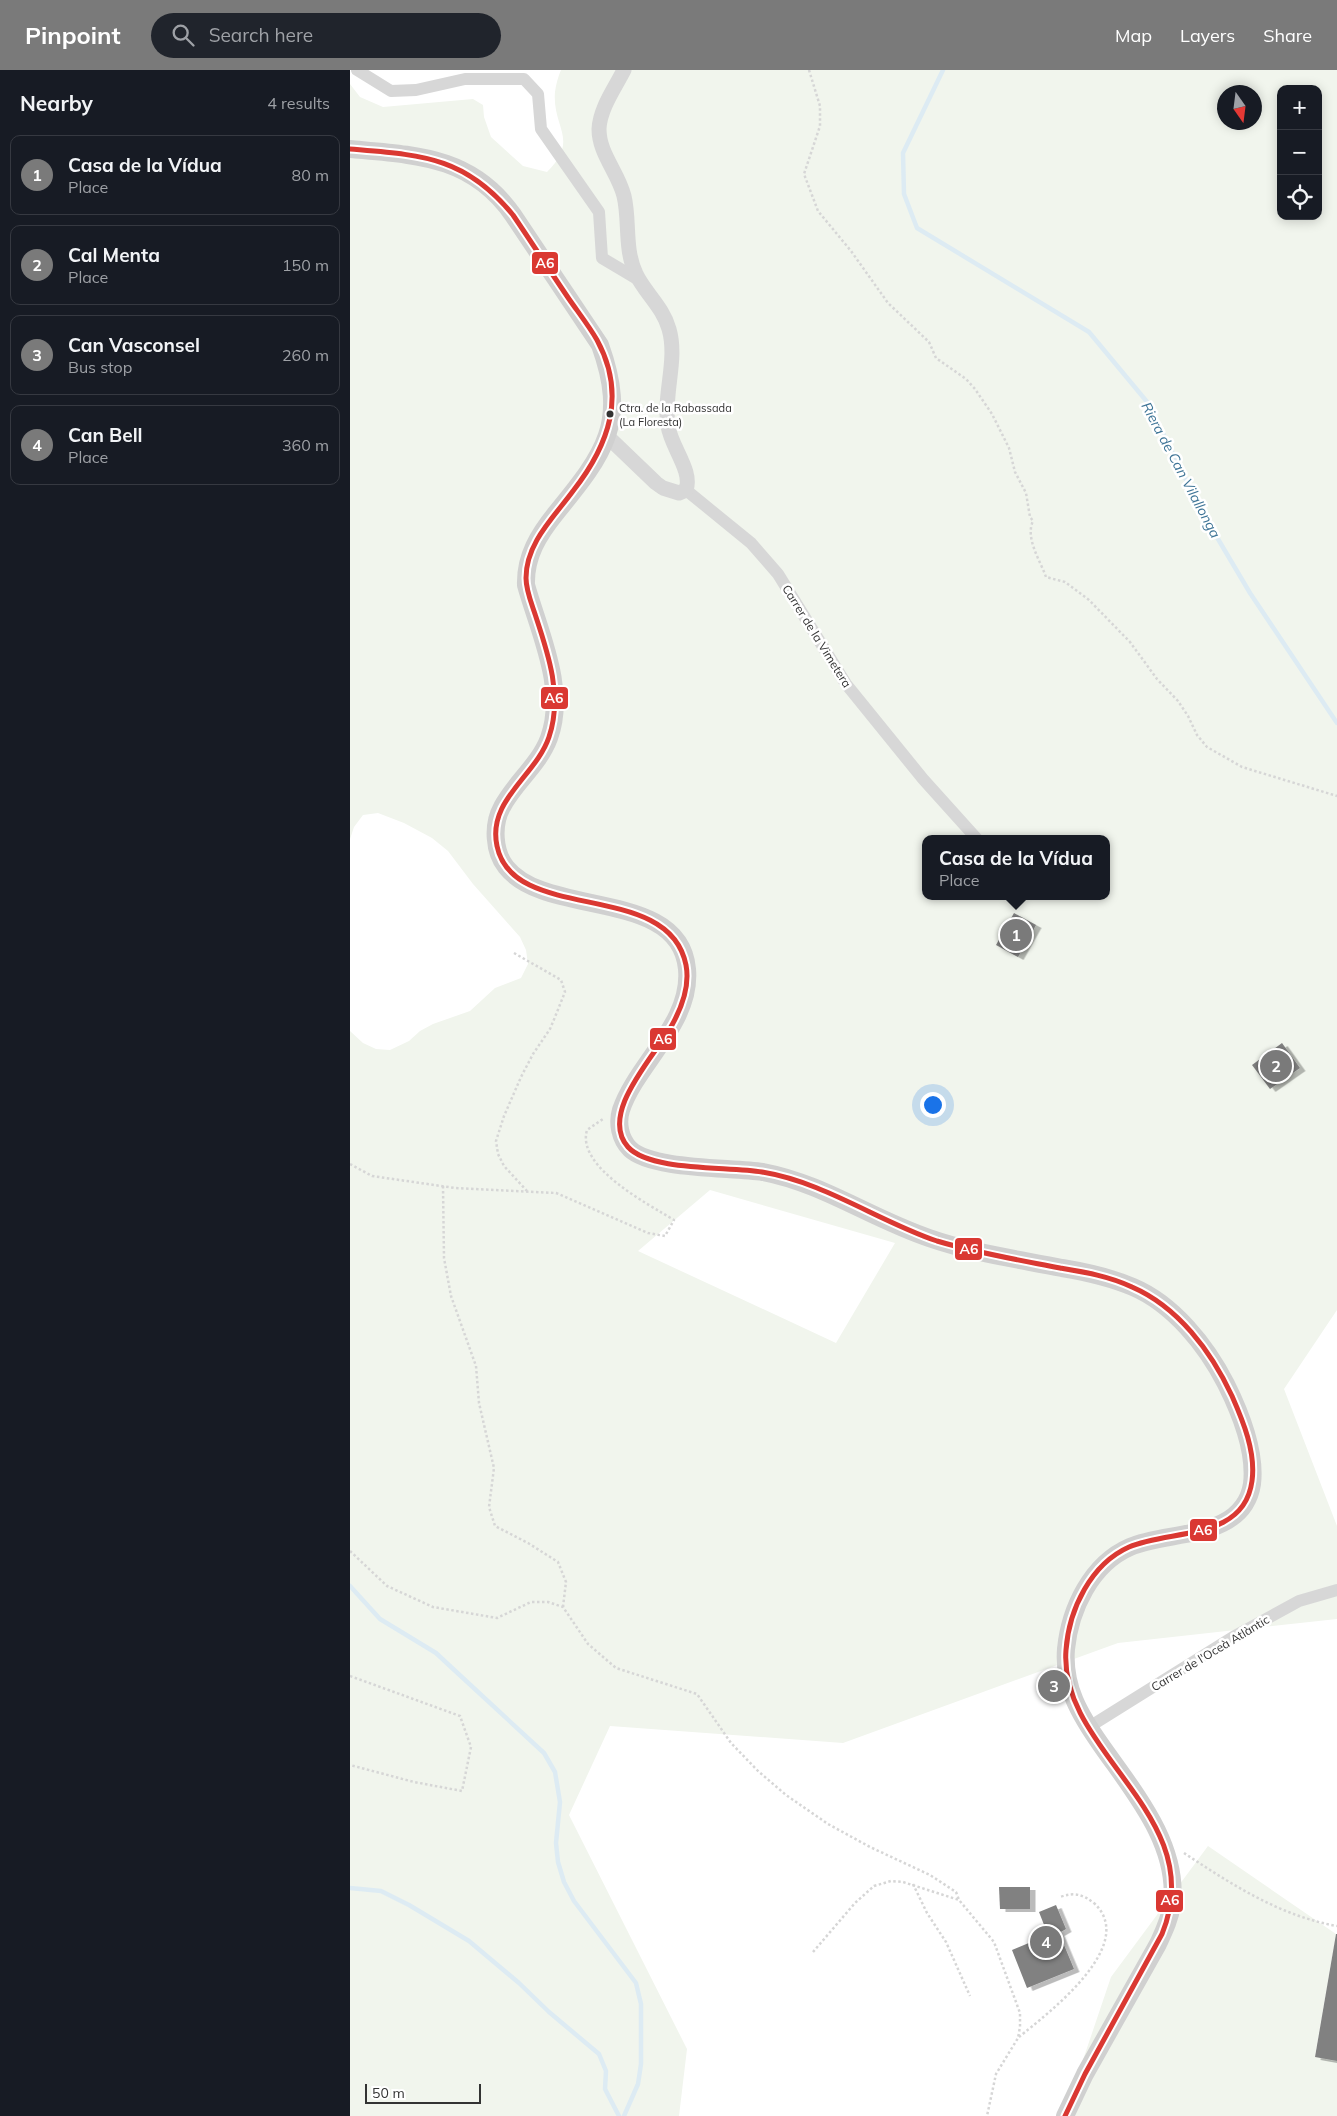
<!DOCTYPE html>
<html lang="en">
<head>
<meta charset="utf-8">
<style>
	body { margin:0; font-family:Mulish,sans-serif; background:#20242c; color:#f1f3f6 }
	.controls { position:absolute; right:15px; top:15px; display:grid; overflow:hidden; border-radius:10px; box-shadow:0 2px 12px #0003 }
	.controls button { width:45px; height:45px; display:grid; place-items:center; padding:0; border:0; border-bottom:1px solid #363941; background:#171b24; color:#f1f3f6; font:25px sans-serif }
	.compass { position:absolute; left:867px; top:15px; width:45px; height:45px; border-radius:50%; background:#171b24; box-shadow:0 2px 12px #0003; rotate:166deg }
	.scale { position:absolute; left:15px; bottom:12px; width:116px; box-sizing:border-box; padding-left:5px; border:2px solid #333; border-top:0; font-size:14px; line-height:18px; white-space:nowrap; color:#333; -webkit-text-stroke:4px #fff; paint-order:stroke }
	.you { position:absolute; left:582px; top:1034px; width:18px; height:18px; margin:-12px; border:4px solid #fff; border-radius:50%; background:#1a73e8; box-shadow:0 0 0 8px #1a73e833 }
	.badge { display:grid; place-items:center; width:32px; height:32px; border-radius:50%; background:#7a7a7a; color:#fff; font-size:16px; font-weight:700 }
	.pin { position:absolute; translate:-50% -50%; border:2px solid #fff; box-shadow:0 1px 5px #0006 }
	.popup { position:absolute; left:572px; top:765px; width:188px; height:65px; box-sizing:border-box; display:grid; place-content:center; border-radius:10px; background:#171b24; filter:drop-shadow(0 1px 4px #0005); font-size:16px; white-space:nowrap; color:#9ea1a6 }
	.popup b { font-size:19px; color:#f1f3f6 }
	.popup::after { content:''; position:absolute; left:50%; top:100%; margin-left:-10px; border:10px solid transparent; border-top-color:#171b24 }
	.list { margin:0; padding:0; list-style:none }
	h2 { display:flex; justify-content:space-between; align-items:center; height:65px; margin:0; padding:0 20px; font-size:21px }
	h2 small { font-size:16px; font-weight:400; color:#9ea1a6 }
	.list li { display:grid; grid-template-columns:32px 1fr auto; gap:15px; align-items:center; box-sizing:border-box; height:80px; margin:0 10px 10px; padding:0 10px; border:1px solid #363941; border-radius:10px }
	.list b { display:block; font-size:19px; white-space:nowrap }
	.list p { margin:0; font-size:16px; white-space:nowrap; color:#9ea1a6 }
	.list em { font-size:16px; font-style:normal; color:#9ea1a6 }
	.icon { flex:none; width:28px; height:28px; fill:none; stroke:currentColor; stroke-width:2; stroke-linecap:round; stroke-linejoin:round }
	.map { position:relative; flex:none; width:987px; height:2046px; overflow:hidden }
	header { display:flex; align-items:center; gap:30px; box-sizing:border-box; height:70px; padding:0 25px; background:#7a7a7a; color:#fff }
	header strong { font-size:24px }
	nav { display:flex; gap:28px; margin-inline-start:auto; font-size:18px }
	.search { width:350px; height:45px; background:#20242c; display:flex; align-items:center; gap:12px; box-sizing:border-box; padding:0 18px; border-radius:28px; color:#9ea1a6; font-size:19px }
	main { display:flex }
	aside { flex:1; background:#171b24 }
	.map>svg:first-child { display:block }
	.green { fill:#f1f5ed; fill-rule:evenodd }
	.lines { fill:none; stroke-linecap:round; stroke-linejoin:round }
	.stream { stroke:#ddebf3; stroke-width:4.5 }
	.building { fill:#818181; filter:url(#shadow) }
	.path { stroke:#d6d6d6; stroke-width:2.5; stroke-dasharray:2.5 2.5; stroke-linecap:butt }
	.minor { stroke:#d7d7d7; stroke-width:12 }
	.tertiary { stroke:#d7d7d7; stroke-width:15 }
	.secondary { stroke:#d0d0d0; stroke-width:18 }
	.bus-1-casing { stroke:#fff; stroke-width:9 }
	.bus-1 { stroke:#da3832; stroke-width:5 }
	.bus-dot { fill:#333; stroke:#fff; stroke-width:2 }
	.labels { text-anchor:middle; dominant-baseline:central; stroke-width:5; stroke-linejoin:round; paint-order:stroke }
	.bus-label { font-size:11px; fill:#333; stroke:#fff; text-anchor:start }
	.street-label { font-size:12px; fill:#333; stroke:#fff }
	.water-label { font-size:14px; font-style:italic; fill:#3f7597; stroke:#fff }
	.line-badge { stroke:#fff; stroke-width:2 }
	.badge-label { font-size:14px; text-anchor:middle; font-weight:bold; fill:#fff }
</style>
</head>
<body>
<header>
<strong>Pinpoint</strong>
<div class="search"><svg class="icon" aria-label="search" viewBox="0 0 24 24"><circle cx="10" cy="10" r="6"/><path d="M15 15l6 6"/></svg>Search here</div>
<nav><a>Map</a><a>Layers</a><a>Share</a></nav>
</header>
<main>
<aside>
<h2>Nearby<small>4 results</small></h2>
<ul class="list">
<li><span class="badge">1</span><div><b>Casa de la Vídua</b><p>Place</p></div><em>80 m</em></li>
<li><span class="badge">2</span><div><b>Cal Menta</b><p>Place</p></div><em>150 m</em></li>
<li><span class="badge">3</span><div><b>Can Vasconsel</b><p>Bus stop</p></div><em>260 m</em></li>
<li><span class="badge">4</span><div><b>Can Bell</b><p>Place</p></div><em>360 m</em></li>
</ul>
</aside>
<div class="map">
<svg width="987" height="2046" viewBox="0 0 987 2046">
	<defs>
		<filter id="shadow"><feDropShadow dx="5.5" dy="3" stdDeviation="0" flood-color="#0004"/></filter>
	</defs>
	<rect width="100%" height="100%" fill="#fff"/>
	<g class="green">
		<path d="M211 0H987V1240L934 1319 987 1456V1549L768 1573 493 1673 260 1656 219 1745 337 1979 329 2046H0V961L13 973 26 979 40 980 59 971 70 961 83 954 120 941 145 918 171 908 178 894 176 880 170 867 123 814 98 781 82 768 54 753 28 743 13 745 4 757 0 769V14L10 27 33 37 123 29 133 35 134 47 141 67 173 96 197 102C230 69 202 58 205 22 206 14 208 7 211 0ZM931 19H968V146H931ZM874 22H904V52H874ZM576 769H756V826H576ZM360 1120 545 1173 486 1273 288 1181Z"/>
		<path d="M858 1776 986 1864 965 1986 987 1991V2046H714L761 1907Z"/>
	</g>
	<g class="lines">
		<g class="stream">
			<path d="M593 0 553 83 554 124 567 158 739 262 798 333 852 442 900 523 987 653"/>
			<path d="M0 1516 30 1549 86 1583 101 1597 194 1683 205 1702 210 1732 206 1773 208 1792 214 1812 224 1831 286 1913 291 1934V1994L288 2014 274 2046"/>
			<path d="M0 1818 31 1821 59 1835 119 1871 169 1913 199 1942 249 1984 256 2001 255 2019 269 2046"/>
		</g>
	</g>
	<g class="building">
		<path d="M664 843 686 855 668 887 646 875Z"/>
		<path d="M932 973 950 998 920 1019 902 995Z"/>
		<path d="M649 1817H680V1839H650Z"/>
		<path d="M706 1835 716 1859 709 1863 724 1899 677 1918 662 1880 698 1865 689 1842Z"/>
		<path d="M986 1864H987V1991L965 1987Z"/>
	</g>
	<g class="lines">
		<g class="path">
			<path d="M459 0 470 36V56L454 104 468 141 501 181 538 233 579 272 586 288 616 309 625 319 642 344 659 378 665 402 676 423 680 447 683 451C675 468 690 490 696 507L715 512 739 530 780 572 807 609 828 631 838 646 847 665 857 677 892 697 987 726"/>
			<path d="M164 883 211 910 215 922 205 947 200 959 183 984 171 1007 154 1046 146 1071 148 1084 154 1096 177 1121"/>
			<path d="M0 1094 22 1106 105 1118 206 1123 298 1163 315 1166 324 1150C298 1134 226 1097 237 1060L253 1049"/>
			<path d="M93 1116 94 1188 101 1226 126 1296 129 1333 144 1398 139 1437 145 1456 178 1473 208 1492 216 1512 213 1537"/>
			<path d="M0 1481 37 1516 83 1537 147 1548 181 1532H198L213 1537 238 1574 266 1598 347 1624 381 1673 408 1701 436 1725 478 1754 520 1777 580 1805 606 1822 609 1830"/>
			<path d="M0 1606 110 1646 121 1677 112 1721 64 1712 0 1695"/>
			<path d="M834 1783C881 1814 930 1846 987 1856"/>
			<path d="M563 1814 577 1843 596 1872 620 1926"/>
			<path d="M463 1882 505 1833 524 1816 541 1811 553 1812 609 1830 644 1872 670 1943V1957L668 1968 646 2004 637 2046"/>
			<path d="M669 1967C697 1944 788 1876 745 1834 733 1824 724 1822 710 1827"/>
		</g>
		<g class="minor">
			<path d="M7 0 41 21 66 20 115 9H174L188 24 191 59 249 142 252 188 289 210"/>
			<path d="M336 420 401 473 428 504 496 614 573 709 627 769"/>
			<path d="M739 1657 883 1567 949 1531 987 1520"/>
		</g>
		<path class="tertiary" d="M257 366 306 413 313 418 329 423 336 420C343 401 321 377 318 356 313 324 328 290 319 259 313 237 295 223 286 204 274 179 280 151 274 126 268 102 249 84 249 59 250 38 265 18 274 0"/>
		<path class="secondary" d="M0 79C66 85 122 86 163 145L250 275C278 353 255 383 206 443 189 464 175 486 176 515 189 562 217 619 199 668 189 695 165 712 152 737 142 755 144 782 156 797 196 848 330 818 337 899 342 953 287 993 271 1040 267 1053 270 1069 280 1079 302 1100 381 1097 413 1102 472 1113 522 1149 579 1168 622 1183 667 1189 712 1198 736 1202 760 1207 783 1217 823 1234 856 1275 876 1314 890 1342 906 1381 902 1414 893 1471 818 1460 780 1477 741 1494 720 1539 716 1579 713 1617 730 1645 751 1675 783 1721 829 1774 822 1834 820 1849 814 1861 808 1874L735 2004 715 2046"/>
		<g class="bus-1-casing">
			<path id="bus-1" d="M0 79C71 85 115 86 163 145 182 173 200 201 219 229 228 242 239 256 247 270 277 325 259 375 223 421 204 447 176 473 176 508 176 520 181 532 185 544 198 583 213 626 199 667 186 706 137 730 147 776 163 855 319 808 336 895 340 916 332 937 322 955 306 985 248 1043 278 1077 301 1102 379 1096 412 1102 474 1112 528 1151 587 1171 627 1183 669 1190 710 1198 734 1202 759 1206 782 1217 828 1237 861 1281 882 1326 893 1351 906 1382 902 1411 894 1471 821 1459 779 1477 741 1494 719 1539 716 1580 708 1683 861 1745 812 1864L735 2004 715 2046"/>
		</g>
		<use href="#bus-1" class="bus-1"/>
	</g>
	<circle class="bus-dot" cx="260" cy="344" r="4.5"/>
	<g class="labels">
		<g class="bus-label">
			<text x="269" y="338">Ctra. de la Rabassada<tspan x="269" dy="14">(La Floresta)</tspan></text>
		</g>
		<g class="street-label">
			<text transform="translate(467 566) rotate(58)">Carrer de la Vimetera</text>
			<text transform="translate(860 1583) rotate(-31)">Carrer de l'Oceà Atlàntic</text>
		</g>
		<g class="water-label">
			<text transform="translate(831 400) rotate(62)">Riera de Can Vilallonga</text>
		</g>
	</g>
	<g class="line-badge">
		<rect x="181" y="181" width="28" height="24" rx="5" fill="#da3832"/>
		<rect x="190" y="616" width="29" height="24" rx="5" fill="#da3832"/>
		<rect x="299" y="957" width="28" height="24" rx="5" fill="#da3832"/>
		<rect x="604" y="1167" width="29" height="24" rx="5" fill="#da3832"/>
		<rect x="839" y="1448" width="29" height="24" rx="5" fill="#da3832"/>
		<rect x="805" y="1819" width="29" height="24" rx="5" fill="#da3832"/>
	</g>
	<g class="badge-label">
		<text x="195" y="198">A6</text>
		<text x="204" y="633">A6</text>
		<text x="313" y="974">A6</text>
		<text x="619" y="1184">A6</text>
		<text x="853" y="1465">A6</text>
		<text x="820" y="1835">A6</text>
	</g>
</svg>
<div class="controls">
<button>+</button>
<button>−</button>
<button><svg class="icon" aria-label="locate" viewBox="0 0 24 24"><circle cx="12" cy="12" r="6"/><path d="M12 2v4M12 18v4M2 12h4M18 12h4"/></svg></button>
</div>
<svg class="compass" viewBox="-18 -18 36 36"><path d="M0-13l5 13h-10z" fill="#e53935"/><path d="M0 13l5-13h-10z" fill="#9ea1a6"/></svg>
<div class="scale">50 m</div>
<div class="you"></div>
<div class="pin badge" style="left:666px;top:865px">1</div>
<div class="popup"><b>Casa de la Vídua</b>Place</div>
<div class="pin badge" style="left:926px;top:996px">2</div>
<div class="pin badge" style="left:704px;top:1616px">3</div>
<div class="pin badge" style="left:696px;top:1872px">4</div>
</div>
</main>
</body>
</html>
